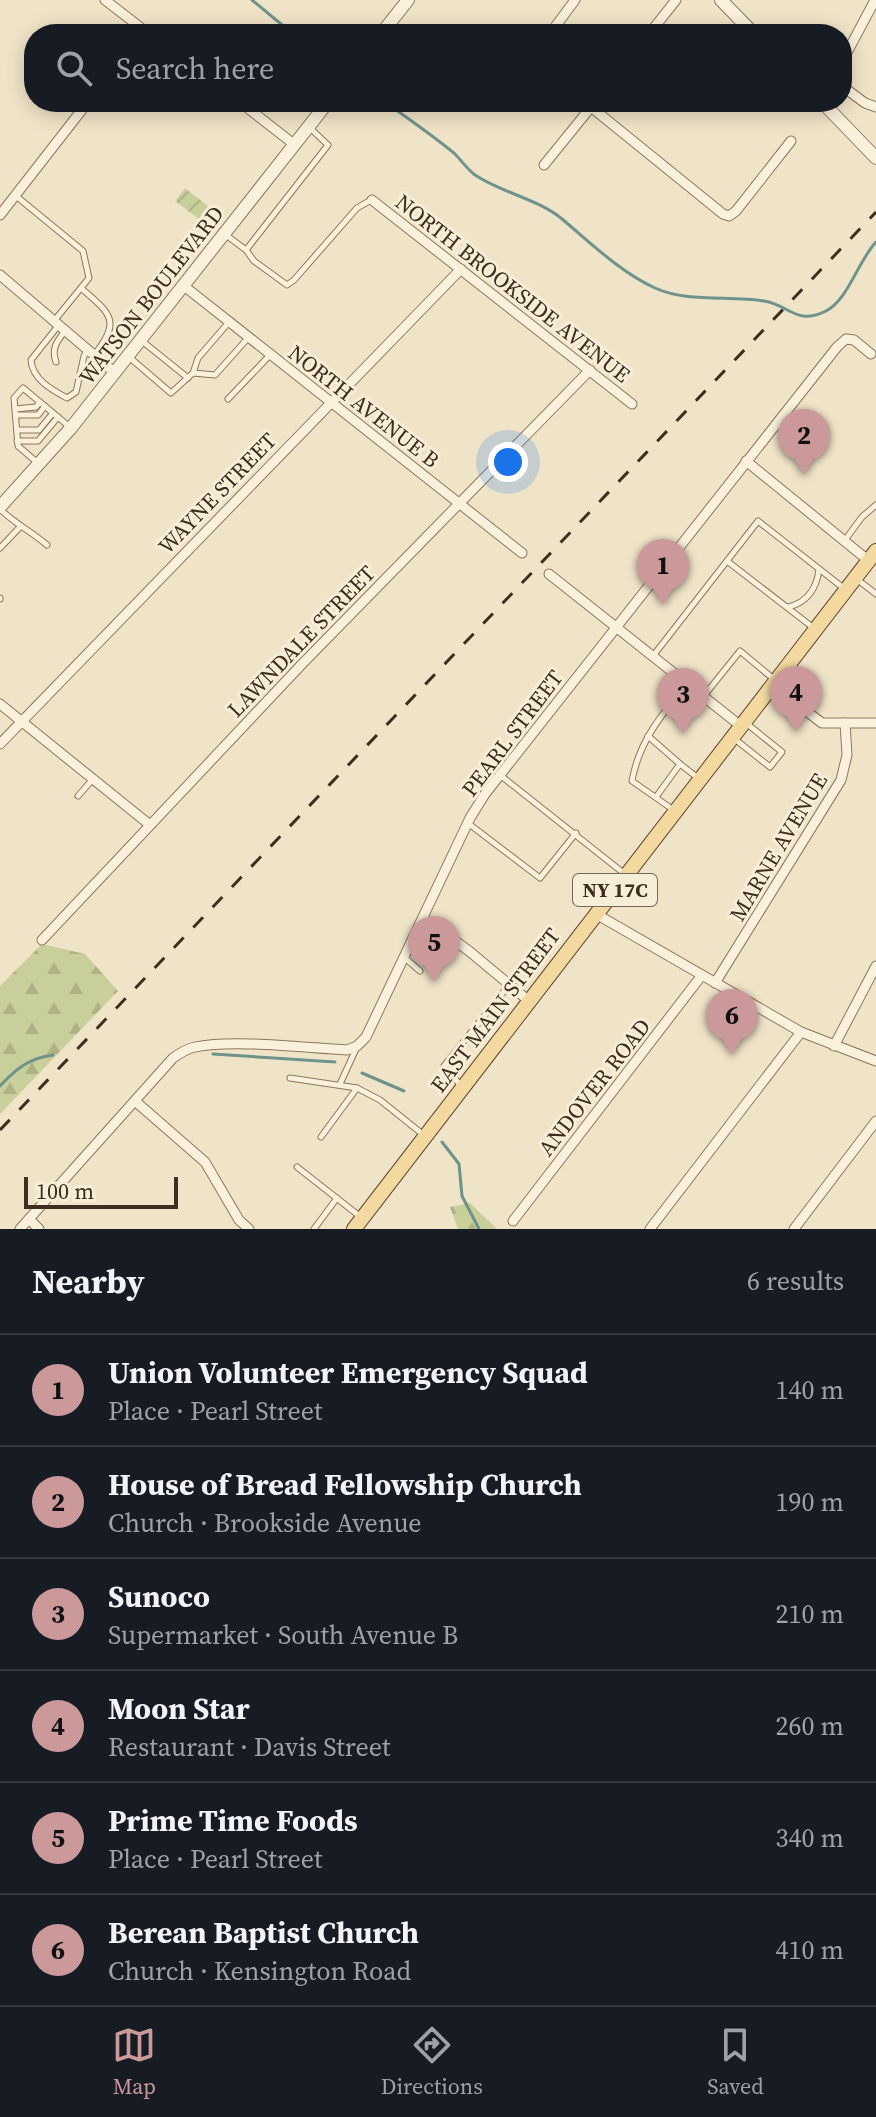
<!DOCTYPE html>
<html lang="en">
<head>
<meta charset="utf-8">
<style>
	body { margin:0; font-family:"Source Serif 4",serif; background:#242831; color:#f1f3f6 }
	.scale { position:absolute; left:24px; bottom:20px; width:154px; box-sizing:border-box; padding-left:8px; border:4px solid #3d2e20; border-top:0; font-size:22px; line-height:28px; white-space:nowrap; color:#3d2e20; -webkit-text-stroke:6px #f7eed8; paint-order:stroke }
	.you { position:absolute; left:508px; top:462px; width:28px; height:28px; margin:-20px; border:6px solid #fff; border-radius:50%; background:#1a73e8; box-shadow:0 0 0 12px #1a73e833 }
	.badge { display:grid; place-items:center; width:52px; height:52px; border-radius:50%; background:#cc999b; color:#111; font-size:26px; font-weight:700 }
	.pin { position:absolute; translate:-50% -66px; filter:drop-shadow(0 2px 4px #0008) }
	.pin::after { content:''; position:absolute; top:42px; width:28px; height:24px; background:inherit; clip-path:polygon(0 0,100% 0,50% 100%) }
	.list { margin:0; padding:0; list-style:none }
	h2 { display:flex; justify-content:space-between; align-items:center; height:104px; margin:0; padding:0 32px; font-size:34px }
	h2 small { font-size:26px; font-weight:400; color:#9ea1a6 }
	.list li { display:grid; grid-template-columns:52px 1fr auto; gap:24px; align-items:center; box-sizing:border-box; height:112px; padding:0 32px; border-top:2px solid #363941 }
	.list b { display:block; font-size:30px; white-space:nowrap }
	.list p { margin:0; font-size:26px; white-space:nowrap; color:#9ea1a6 }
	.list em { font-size:26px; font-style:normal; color:#9ea1a6 }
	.icon { flex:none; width:44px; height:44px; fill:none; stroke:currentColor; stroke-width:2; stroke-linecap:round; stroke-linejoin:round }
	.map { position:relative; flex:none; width:876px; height:1229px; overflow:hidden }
	.search { position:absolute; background:#171b24; box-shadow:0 4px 20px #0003; left:24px; right:24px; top:24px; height:88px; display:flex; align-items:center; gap:20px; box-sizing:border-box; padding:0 28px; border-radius:32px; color:#9ea1a6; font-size:30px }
	.sheet { height:776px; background:#171b24 }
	nav { display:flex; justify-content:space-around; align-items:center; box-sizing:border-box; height:112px; border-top:2px solid #363941; background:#171b24; font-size:22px; color:#9ea1a6 }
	nav a { display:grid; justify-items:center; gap:4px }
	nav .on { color:#cc999b }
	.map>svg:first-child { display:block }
	.forest { fill:url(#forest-firs) }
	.garden { fill:url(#garden-furrows) }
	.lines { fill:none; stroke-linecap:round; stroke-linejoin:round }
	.stream { stroke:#6f938a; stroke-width:3 }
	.service-casing { stroke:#8d765c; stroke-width:7 }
	.minor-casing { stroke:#8d765c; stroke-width:11 }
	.tertiary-casing { stroke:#8d765c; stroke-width:14 }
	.primary-casing { stroke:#5b4430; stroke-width:16 }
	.service { stroke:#faf1dc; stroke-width:5 }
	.minor { stroke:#faf1dc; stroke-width:9 }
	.tertiary { stroke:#faf1dc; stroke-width:12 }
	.primary { stroke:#f3d9a0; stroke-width:14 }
	.rail { stroke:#3d2e20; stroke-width:3; stroke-dasharray:14 14; stroke-linecap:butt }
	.labels { text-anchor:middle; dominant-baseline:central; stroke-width:6; stroke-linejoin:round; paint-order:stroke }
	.shield { fill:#f7eed8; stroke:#756857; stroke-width:2 }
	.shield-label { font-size:20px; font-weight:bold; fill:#3d2e20 }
	.street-label { font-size:22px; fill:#3d2e20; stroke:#f7eed8 }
</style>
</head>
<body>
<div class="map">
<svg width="876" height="1229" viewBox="0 0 876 1229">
	<defs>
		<pattern id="forest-firs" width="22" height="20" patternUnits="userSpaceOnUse" patternTransform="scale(2)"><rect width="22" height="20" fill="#c9cf9b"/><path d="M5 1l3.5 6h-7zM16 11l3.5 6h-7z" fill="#aeb285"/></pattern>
		<pattern id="garden-furrows" width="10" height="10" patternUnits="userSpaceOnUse" patternTransform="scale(2)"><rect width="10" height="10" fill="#c9cf9b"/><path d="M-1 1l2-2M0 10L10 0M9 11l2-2" fill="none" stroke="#aeb285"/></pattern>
	</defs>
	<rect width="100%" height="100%" fill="#f0e4c8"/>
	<g class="forest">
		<path d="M42 944 85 954 118 991 0 1114V986Z"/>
		<path d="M470 1203 497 1229H458L450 1207Z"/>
	</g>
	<path class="garden" d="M185 188 208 206 199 219 175 201Z"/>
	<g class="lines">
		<g class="stream">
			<path d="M252 0 293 34"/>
			<path d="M385 102C409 119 432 135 454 153 461 160 467 169 475 175 502 193 538 199 562 219 591 243 620 272 655 288 688 303 730 295 764 301 790 305 796 326 826 311 848 300 858 261 876 242"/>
			<path d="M213 1054 335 1062"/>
			<path d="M362 1073 404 1091"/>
			<path d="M0 1086C16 1069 29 1058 53 1055"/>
			<path d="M442 1142 459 1164 462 1196 479 1229"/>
		</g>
		<g class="service-casing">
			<g id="service">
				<path d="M16 196 83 251 89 278 54 321"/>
				<path d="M226 235 246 250 328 145 309 127"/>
				<path d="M246 250 254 261 287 285 294 280 357 208 371 200"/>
				<path d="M81 288C109 313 123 320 94 355"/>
				<path d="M58 326 31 360C32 379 52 390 67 398L76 392 84 356 88 350"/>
				<path d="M142 341 188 378"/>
				<path d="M129 357 171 393 193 373 215 375 248 338"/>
				<path d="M56 362C51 349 57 341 65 331"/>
				<path d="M193 373 198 358 229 322"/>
				<path d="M228 399 270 355"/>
				<path d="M15 409 36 407 40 402"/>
				<path d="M16 415H38L45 406"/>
				<path d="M17 430H39L53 413"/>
				<path d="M17 441H38L58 417"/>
				<path d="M39 464 18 446 14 398 23 388 71 428"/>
				<path d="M0 509C15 524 31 531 47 545"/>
				<path d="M845 540 862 517 876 505"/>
				<path d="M0 548 20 527"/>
				<path d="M727 561 815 629"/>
				<path d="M858 580 876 594"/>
				<path d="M0 598V599"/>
				<path d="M788 607C807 603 817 588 819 569"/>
				<path d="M653 656 758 521 846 590"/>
				<path d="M703 697 740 651 776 681"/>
				<path d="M648 736 680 764 656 797"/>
				<path d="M736 740 770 767 782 752 746 723"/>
				<path d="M680 764 698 778"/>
				<path d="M500 775 626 875"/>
				<path d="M78 796 93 779"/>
				<path d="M675 811 632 781C639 741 662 714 687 684"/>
				<path d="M469 824 540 878 576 833"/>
				<path d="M405 958 420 971"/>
				<path d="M290 1078 357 1088 380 1100 425 1136"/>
				<path d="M340 1084 356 1049"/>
				<path d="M462 1087 444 1066 509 985"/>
				<path d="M321 1137 357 1088"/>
				<path d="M297 1167 362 1218"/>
				<path d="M314 1229 337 1198"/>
			</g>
		</g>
		<g class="minor-casing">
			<g id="minor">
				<path d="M105 0 149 34"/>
				<path d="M555 27 575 0"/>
				<path d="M649 34 676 0"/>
				<path d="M842 62 875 0"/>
				<path d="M842 86 865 103 876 107"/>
				<path d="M240 102 295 145"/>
				<path d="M591 107 723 214 729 216 736 211 791 141"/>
				<path d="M544 165 595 102"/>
				<path d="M372 200 632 404"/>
				<path d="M0 215 88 102"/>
				<path d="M0 275 115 373"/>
				<path d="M184 286 522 553"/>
				<path d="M746 461 869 561"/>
				<path d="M549 574 742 727"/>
				<path d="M773 686 822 723H876"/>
				<path d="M0 704 150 825"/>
				<path d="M0 744 461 269"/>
				<path d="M596 914 801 1032 876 1061"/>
				<path d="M423 918 469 951 529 1001"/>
				<path d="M42 940 303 663 590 370"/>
				<path d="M715 983 841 780 847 755 845 723"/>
				<path d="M834 1046 876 966"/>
				<path d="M135 1101 205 1162 239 1220 249 1229"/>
				<path d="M29 1219 39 1229"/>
				<path d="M513 1221 702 975"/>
				<path d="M20 1229 173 1058C180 1053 186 1049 195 1047 235 1039 305 1048 347 1050L357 1046 366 1037 470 818 485 794 837 347 846 339 854 340 871 354"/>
				<path d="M650 1229 801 1032"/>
				<path d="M794 1229 876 1121"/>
			</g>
		</g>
		<g class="tertiary-casing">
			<g id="tertiary">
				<path d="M721 0 754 34"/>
				<path d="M381 34 408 0"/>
				<path d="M822 102 876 158"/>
				<path d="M0 507 71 428 328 102"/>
			</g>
		</g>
		<g class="primary-casing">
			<path id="primary" d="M354 1229 876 551"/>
		</g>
		<use href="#service" class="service"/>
		<use href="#minor" class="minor"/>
		<use href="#tertiary" class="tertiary"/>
		<use href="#primary" class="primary"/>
		<path class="rail" d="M0 1130 876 212"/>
	</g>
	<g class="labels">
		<rect class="shield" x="573" y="874" width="84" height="32" rx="6"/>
		<g class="shield-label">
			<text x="615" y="890">NY 17C</text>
		</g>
		<g class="street-label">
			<text transform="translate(513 288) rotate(38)">NORTH BROOKSIDE AVENUE</text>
			<text transform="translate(151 295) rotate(-52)">WATSON BOULEVARD</text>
			<text transform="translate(364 406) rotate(38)">NORTH AVENUE B</text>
			<text transform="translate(217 493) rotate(-46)">WAYNE STREET</text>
			<text transform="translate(301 641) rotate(-46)">LAWNDALE STREET</text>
			<text transform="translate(512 733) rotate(-53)">PEARL STREET</text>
			<text transform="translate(778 847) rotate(-59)">MARNE AVENUE</text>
			<text transform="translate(495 1010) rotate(-53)">EAST MAIN STREET</text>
			<text transform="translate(594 1087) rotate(-52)">ANDOVER ROAD</text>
		</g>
	</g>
</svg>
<div class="scale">100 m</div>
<div class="you"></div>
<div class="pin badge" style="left:663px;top:605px">1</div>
<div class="pin badge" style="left:804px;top:475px">2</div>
<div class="pin badge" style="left:683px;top:734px">3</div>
<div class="pin badge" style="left:796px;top:732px">4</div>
<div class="pin badge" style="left:434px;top:982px">5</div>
<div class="pin badge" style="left:732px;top:1055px">6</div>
<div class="search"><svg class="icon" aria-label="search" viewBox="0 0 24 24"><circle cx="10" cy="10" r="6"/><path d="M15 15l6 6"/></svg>Search here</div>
</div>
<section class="sheet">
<h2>Nearby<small>6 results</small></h2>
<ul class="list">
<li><span class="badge">1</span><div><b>Union Volunteer Emergency Squad</b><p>Place · Pearl Street</p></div><em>140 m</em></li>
<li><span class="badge">2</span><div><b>House of Bread Fellowship Church</b><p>Church · Brookside Avenue</p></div><em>190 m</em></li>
<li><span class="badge">3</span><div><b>Sunoco</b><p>Supermarket · South Avenue B</p></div><em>210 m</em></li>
<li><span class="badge">4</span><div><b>Moon Star</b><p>Restaurant · Davis Street</p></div><em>260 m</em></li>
<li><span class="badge">5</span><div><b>Prime Time Foods</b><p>Place · Pearl Street</p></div><em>340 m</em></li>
<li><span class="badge">6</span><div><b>Berean Baptist Church</b><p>Church · Kensington Road</p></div><em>410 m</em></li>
</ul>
</section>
<nav>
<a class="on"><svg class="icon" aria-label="map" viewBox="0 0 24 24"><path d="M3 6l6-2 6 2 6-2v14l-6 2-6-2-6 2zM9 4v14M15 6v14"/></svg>Map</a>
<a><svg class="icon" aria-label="directions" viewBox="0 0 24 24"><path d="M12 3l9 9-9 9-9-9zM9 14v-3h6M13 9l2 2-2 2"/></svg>Directions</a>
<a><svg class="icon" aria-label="saved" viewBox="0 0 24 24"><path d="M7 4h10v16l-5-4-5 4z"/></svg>Saved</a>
</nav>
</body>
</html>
